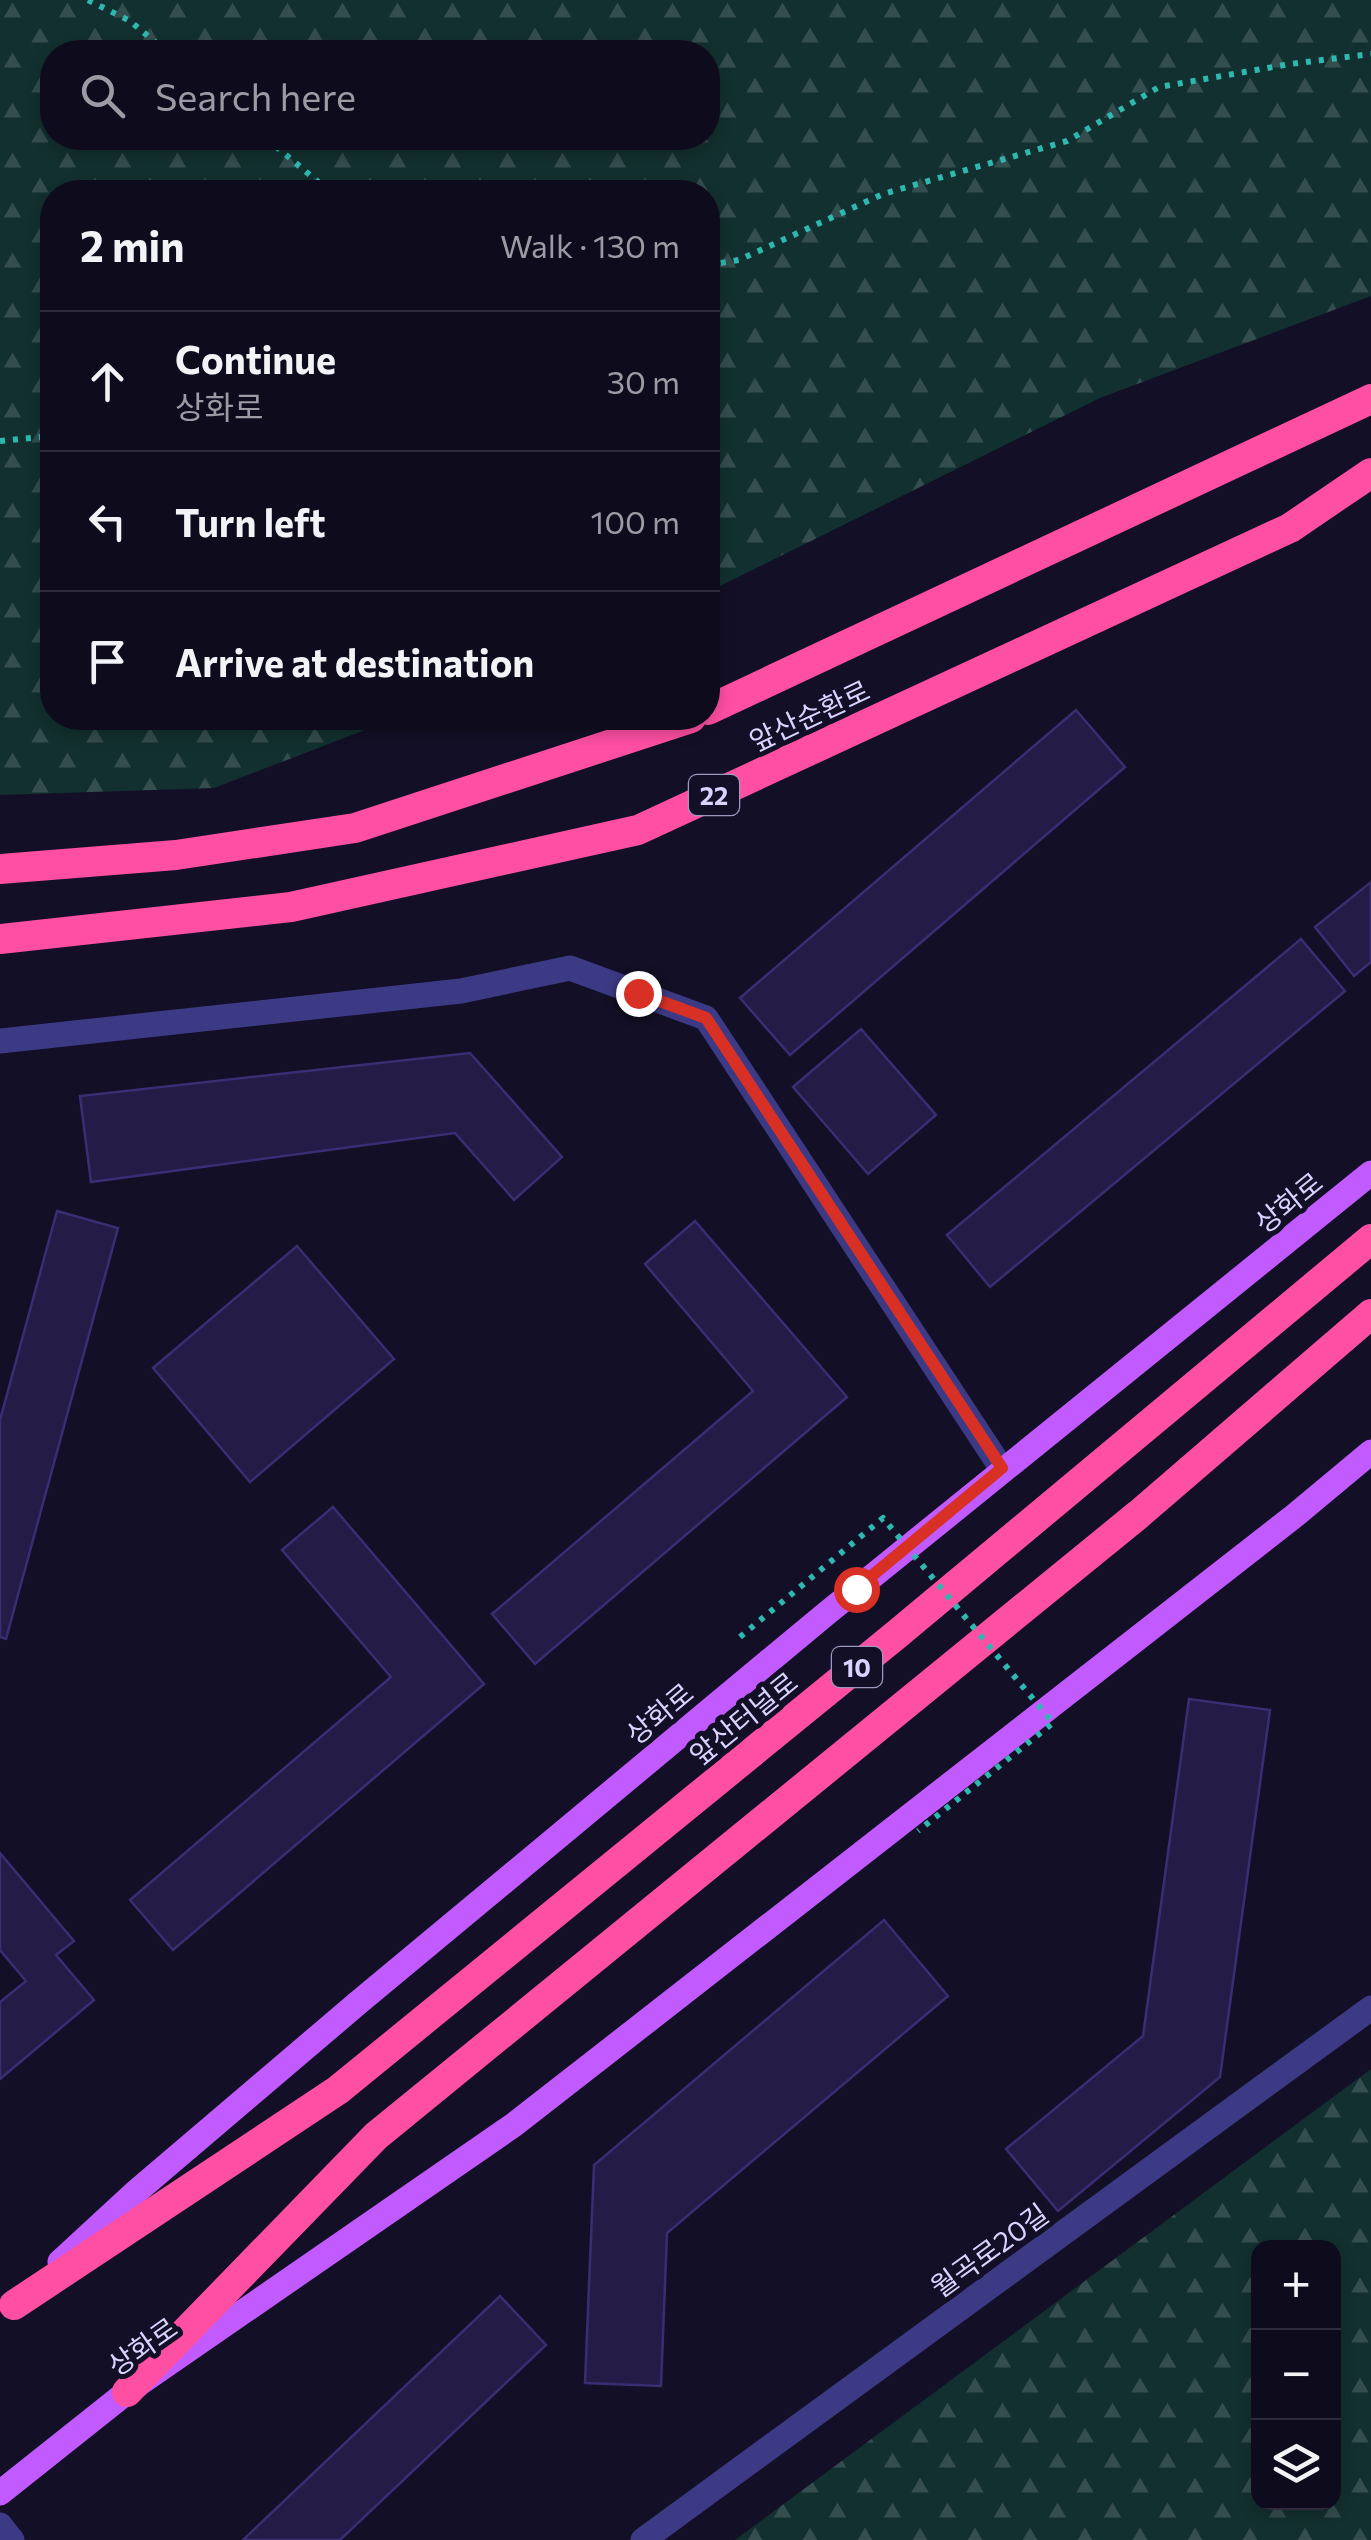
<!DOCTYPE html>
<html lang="en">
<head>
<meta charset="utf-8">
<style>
	body { margin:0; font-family:Commissioner,"Noto Sans KR",sans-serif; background:#1c1929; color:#f1f3f6 }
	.controls { position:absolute; right:30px; bottom:30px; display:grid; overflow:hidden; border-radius:20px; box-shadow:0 5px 15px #0003 }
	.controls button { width:90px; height:90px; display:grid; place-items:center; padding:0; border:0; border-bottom:2px solid #2e2b3b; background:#0e0b1c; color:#f1f3f6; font:50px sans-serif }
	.stop { position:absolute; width:30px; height:30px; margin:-22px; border:8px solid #d93025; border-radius:50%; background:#fff }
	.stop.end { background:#d93025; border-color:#fff; box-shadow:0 2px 10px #0008 }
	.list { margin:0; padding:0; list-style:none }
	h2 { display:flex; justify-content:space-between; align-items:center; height:130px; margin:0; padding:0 40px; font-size:42px }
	h2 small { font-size:32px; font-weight:400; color:#9b9ba3 }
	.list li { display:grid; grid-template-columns:65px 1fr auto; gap:30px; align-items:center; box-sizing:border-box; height:140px; padding:0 40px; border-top:2px solid #2e2b3b }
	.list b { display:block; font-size:38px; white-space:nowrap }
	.list p { margin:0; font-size:32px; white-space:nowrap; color:#9b9ba3 }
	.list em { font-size:32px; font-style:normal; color:#9b9ba3 }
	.icon { flex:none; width:55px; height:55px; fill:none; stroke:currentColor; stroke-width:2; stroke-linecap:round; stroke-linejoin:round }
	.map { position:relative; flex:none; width:1371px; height:2540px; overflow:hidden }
	.search { position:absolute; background:#0e0b1c; box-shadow:0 5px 15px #0003; left:40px; top:40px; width:680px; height:110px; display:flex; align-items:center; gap:25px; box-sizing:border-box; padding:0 35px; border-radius:40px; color:#9b9ba3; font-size:38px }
	.panel { position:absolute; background:#0e0b1c; box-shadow:0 5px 15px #0003; left:40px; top:180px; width:680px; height:550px; border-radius:40px }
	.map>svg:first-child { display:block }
	.forest { fill:url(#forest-firs); fill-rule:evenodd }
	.building { fill:#241b47; stroke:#3b2d73; stroke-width:2.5 }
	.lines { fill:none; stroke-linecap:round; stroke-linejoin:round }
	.path { stroke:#2fb8b0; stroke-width:6; stroke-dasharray:5 8; stroke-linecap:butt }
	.minor { stroke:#3d3a85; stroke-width:25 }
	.major { stroke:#c25bff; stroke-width:25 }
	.highway { stroke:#ff4fa3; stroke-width:30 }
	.path-bridge { stroke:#2fb8b0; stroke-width:6; stroke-dasharray:5 8; stroke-linecap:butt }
	.route { stroke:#d93025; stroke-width:12 }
	.labels { text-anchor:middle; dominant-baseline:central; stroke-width:10; stroke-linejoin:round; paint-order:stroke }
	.shield { fill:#130f26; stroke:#9e99be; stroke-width:2.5 }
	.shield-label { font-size:25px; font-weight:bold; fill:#d9d4ff }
	.street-label { font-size:28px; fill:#d9d4ff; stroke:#130f26 }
</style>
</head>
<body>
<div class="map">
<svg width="1371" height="2540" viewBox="0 0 1371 2540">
	<defs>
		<pattern id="forest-firs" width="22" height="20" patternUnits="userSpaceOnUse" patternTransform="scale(2.5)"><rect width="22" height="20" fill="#12302f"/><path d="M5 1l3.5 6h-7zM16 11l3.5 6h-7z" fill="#344d4e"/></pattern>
	</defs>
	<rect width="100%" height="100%" fill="#130f26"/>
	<g class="forest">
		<path d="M0 0H1371V296L1100 398 708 592V192H52V718H396L214 788 0 795ZM52 52H708V138H52Z"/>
		<path d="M1371 2069V2540H735ZM1258 2248H1334V2502H1258Z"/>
	</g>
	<g class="building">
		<path d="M1076 710 1125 767 790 1055 740 998Z"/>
		<path d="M1371 882V962L1354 976 1315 927Z"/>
		<path d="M1301 939 1345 991 990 1287 947 1235Z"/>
		<path d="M861 1029 936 1115 868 1174 793 1087Z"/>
		<path d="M470 1053 562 1157 514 1200 455 1133 91 1182 80 1096Z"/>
		<path d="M57 1211 118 1228 6 1639 0 1637V1420Z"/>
		<path d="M695 1221 847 1397 535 1664 492 1614 753 1391 645 1264Z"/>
		<path d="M297 1246 394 1359 250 1482 153 1368Z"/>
		<path d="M333 1507 484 1684 173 1950 130 1900 391 1677 282 1550Z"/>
		<path d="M1189 1699 1270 1710 1220 2077 1058 2211 1006 2149 1143 2036Z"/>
		<path d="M0 1853 74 1941 56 1955 94 2000 0 2079V2002L26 1981 0 1950Z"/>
		<path d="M884 1920 948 1996 667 2233 661 2386 585 2383 594 2165Z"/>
		<path d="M500 2296 546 2345 340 2540H243Z"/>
	</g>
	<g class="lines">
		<g class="path">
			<path d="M88 0 130 21 167 52"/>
			<path d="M266 138 330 192"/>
			<path d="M708 265 739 260 883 194 1067 141 1159 87 1290 64 1371 54"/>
			<path d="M0 441 52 436"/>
		</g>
		<g class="minor">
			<path d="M0 1041 461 991 570 968 706 1018 1002 1469"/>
			<path d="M0 2525 12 2540"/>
			<path d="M643 2540 1371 2008"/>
		</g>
		<g class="major">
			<path d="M60 2262 137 2191 359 2002 827 1613 1371 1173"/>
			<path d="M0 2493 127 2392 515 2124 1293 1517 1371 1452"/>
		</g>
		<g class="highway">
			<path d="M708 710 1371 399"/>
			<path d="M0 869 176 855 355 828 691 718"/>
			<path d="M0 939 291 907 638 830 1290 528 1371 473"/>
			<path d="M14 2305 338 2090 896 1635 1371 1239"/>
			<path d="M127 2392 376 2136 1139 1514 1371 1314"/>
		</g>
		<path class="path-bridge" d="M740 1637 883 1518 1053 1723 918 1831"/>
	</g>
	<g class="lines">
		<path class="route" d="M638 993 706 1018 1002 1468 856 1589"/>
	</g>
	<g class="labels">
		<g class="shield">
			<rect x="689" y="775" width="50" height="40" rx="8"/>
			<rect x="832" y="1647" width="50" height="40" rx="8"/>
		</g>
		<g class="shield-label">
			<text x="714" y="795">22</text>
			<text x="857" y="1667">10</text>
		</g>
		<g class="street-label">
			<text transform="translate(809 715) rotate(-25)">앞산순환로</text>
			<text transform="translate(1288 1202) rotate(-39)">상화로</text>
			<text transform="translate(659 1713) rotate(-40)">상화로</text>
			<text transform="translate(743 1718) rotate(-39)">앞산터널로</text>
			<text transform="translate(989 2250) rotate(-36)">월곡로20길</text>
			<text transform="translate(142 2346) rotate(-35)">상화로</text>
		</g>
	</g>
</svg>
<div class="controls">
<button>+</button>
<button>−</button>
<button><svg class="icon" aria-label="layers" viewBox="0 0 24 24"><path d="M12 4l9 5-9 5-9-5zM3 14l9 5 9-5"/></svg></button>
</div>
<div class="stop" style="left:856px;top:1589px"></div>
<div class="stop end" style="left:638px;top:993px"></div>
<div class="search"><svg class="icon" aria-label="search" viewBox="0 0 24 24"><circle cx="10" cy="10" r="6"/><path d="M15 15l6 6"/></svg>Search here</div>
<section class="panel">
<h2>2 min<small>Walk · 130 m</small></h2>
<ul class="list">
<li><svg class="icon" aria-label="ahead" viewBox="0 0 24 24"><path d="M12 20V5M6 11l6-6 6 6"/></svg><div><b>Continue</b><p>상화로</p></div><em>30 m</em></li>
<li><svg class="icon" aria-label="left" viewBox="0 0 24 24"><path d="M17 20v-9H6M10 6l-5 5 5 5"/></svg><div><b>Turn left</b></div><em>100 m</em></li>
<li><svg class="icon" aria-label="arrive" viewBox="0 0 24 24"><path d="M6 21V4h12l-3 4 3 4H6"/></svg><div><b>Arrive at destination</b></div></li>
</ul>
</section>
</div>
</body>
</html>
